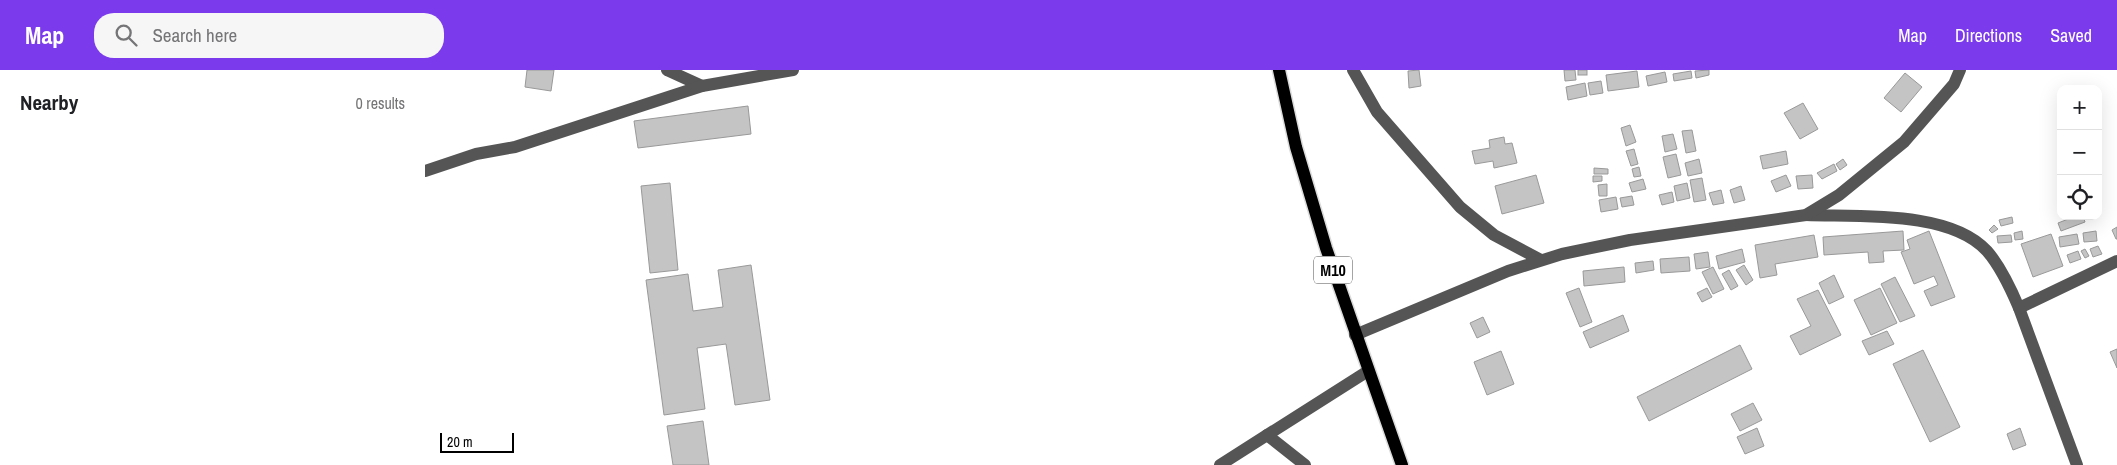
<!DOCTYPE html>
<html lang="en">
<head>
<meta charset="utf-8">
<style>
	body { margin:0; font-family:"Archivo Narrow",sans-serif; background:#f6f6f6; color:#202124 }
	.controls { position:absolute; right:15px; top:15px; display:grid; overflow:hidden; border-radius:10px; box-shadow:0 5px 20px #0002 }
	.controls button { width:45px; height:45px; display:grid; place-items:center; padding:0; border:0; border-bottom:1px solid #e0e0e0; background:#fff; color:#202124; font:25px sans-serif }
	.scale { position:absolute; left:15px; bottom:12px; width:74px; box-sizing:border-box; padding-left:5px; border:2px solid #000; border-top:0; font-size:14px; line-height:18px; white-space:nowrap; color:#000; -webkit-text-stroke:4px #fff; paint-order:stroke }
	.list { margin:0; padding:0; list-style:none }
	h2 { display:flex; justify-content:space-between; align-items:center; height:65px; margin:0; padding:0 20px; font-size:21px }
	h2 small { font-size:16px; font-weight:400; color:#757577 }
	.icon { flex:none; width:28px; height:28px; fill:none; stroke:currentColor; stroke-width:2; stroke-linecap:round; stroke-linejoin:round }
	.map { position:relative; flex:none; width:1692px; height:395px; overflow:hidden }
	header { display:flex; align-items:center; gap:30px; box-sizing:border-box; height:70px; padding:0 25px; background:#7c3aed; color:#fff }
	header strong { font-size:24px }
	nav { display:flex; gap:28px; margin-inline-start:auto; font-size:18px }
	.search { width:350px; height:45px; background:#f6f6f6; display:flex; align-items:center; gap:12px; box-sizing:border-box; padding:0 18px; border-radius:20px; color:#757577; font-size:19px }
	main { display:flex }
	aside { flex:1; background:#fff }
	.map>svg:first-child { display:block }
	.building { fill:#c4c4c4; stroke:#999 }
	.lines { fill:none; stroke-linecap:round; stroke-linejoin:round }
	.major-casing { stroke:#dbdbdb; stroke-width:15 }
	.minor { stroke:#555; stroke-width:12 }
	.major { stroke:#000; stroke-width:12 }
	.labels { text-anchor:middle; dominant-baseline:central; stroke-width:4; stroke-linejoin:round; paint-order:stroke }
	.shield { fill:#fff; stroke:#4c4c4c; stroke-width:1 }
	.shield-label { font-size:16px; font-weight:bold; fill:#000 }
</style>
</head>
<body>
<header>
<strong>Map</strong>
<div class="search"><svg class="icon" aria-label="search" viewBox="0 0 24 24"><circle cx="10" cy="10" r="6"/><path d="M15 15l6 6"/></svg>Search here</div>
<nav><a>Map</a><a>Directions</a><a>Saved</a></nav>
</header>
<main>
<aside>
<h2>Nearby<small>0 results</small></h2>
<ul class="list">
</ul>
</aside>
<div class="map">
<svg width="1692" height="395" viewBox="0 0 1692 395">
	<rect width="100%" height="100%" fill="#fff"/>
	<g class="building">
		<path d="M102 0H129L126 21 100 17Z"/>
		<path d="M994 0 996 16 984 18 983 1Z"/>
		<path d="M1139 0H1150L1151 10 1140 11Z"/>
		<rect x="1153" y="0" width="9" height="5"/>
		<path d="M1284 0V5L1271 8 1270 1Z"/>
		<path d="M1212 1 1214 17 1183 21 1181 5Z"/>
		<path d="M1266 1 1267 8 1249 11 1248 4Z"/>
		<path d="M1240 2 1242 12 1223 16 1221 6Z"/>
		<path d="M1480 3 1497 17 1476 42 1459 28Z"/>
		<path d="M1176 11 1178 23 1165 25 1163 13Z"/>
		<path d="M1160 13 1162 26 1143 30 1141 17Z"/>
		<path d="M1378 33 1393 59 1375 69 1359 43Z"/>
		<path d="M323 36 326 64 213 78 209 51Z"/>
		<path d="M1205 55 1211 72 1201 76 1196 58Z"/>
		<path d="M1267 60 1271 81 1261 83 1257 61Z"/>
		<path d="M1248 64 1252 79 1240 82 1237 66Z"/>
		<path d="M1079 67 1080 74 1087 73 1092 93 1069 98 1068 91 1050 94 1047 81 1065 78 1064 70Z"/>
		<path d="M1209 79 1213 94 1206 96 1201 81Z"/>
		<path d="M1361 81 1363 94 1338 99 1335 86Z"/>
		<path d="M1251 84 1256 105 1243 108 1238 87Z"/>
		<path d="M1274 89 1277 103 1263 106 1260 93Z"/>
		<path d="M1418 89 1422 95 1415 100 1411 94Z"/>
		<path d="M1409 94 1412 101 1397 109 1392 103Z"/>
		<path d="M1214 97 1216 106 1209 107 1207 99Z"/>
		<path d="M1169 98 1183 99V104H1169Z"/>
		<path d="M1111 105 1119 133 1077 144 1070 116Z"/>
		<path d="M1361 105 1366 116 1351 122 1346 111Z"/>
		<path d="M1387 105 1388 118 1373 119 1371 106Z"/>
		<path d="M1168 106H1177V111L1168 112Z"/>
		<path d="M1277 108 1281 130 1269 132 1265 110Z"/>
		<path d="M1218 109 1221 119 1207 122 1204 113Z"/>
		<path d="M245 113 253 200 225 203 216 116Z"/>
		<path d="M1262 113 1265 128 1252 131 1249 116Z"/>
		<path d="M1182 114V126H1174L1173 115Z"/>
		<path d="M1316 116 1320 130 1309 133 1305 120Z"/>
		<path d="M1296 120 1299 133 1288 135 1284 123Z"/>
		<path d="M1247 122 1249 132 1237 135 1234 125Z"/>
		<path d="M1207 126 1209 135 1197 137 1195 128Z"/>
		<path d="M1191 127 1193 139 1176 142 1174 130Z"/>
		<path d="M1651 146H1658L1660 152 1636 161 1633 153Z"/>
		<path d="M1587 147 1588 153 1576 156 1574 150Z"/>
		<path d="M1569 155 1573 159 1567 163 1564 160Z"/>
		<path d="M1692 157V169H1691L1687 160Z"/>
		<path d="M1478 161 1479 180 1458 181 1459 192 1444 193 1443 182 1399 185 1398 167Z"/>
		<path d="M1504 161 1530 227 1506 236 1499 221 1513 215 1509 206 1489 214 1476 182 1485 179 1482 170Z"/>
		<path d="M1597 161 1598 169 1590 170 1589 163Z"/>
		<path d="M1671 161 1672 171 1659 172 1658 163Z"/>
		<path d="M1626 164 1638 196 1608 207 1596 174Z"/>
		<path d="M1652 164 1654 174 1635 177 1634 167Z"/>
		<path d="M1389 165 1393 187 1350 194 1352 205 1335 208 1330 175Z"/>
		<path d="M1586 165 1587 172 1573 173 1572 166Z"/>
		<path d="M1673 176 1677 184 1668 187 1665 179Z"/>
		<path d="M1317 179 1320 192 1294 199 1291 186Z"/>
		<path d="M1660 179 1664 186 1660 188 1656 181Z"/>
		<path d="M1653 181 1656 189 1645 193 1642 185Z"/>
		<path d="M1283 182 1285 197 1271 199 1269 184Z"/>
		<path d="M1264 187 1265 201 1236 203 1235 189Z"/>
		<path d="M1228 191 1229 200 1211 203 1210 193Z"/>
		<path d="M326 195 345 330 310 335 301 274 272 278 280 339 239 345 221 210 263 204 268 241 298 237 293 200Z"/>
		<path d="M1319 195 1328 210 1321 215 1311 200Z"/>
		<path d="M1199 197 1200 212 1159 216 1158 201Z"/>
		<path d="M1288 197 1299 219 1288 224 1277 202Z"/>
		<path d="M1304 200 1313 216 1306 220 1297 204Z"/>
		<path d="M1409 205 1419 227 1404 234 1394 213Z"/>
		<path d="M1470 207 1490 246 1475 252 1456 214Z"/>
		<path d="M1154 218 1167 252 1155 257 1141 223Z"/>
		<path d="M1282 218 1287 227 1277 232 1272 223Z"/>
		<path d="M1455 218 1472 253 1446 265 1429 230Z"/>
		<path d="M1393 220 1416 265 1375 285 1365 266 1386 256 1372 229Z"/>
		<path d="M1198 245 1204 261 1165 278 1158 262Z"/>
		<path d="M1058 247 1065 262 1052 268 1045 253Z"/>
		<path d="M1462 261 1469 274 1444 285 1437 271Z"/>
		<path d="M1315 275 1327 299 1224 351 1212 327Z"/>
		<path d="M1692 279V298L1685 282Z"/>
		<path d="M1498 280 1535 357 1505 372 1468 294Z"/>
		<path d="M1076 281 1089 314 1062 325 1049 292Z"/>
		<path d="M1328 333 1337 350 1315 361 1306 344Z"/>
		<path d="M278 351 284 395H248L242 356Z"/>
		<path d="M1332 358 1339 376 1320 384 1312 367Z"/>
		<path d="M1595 358 1601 375 1588 380 1582 364Z"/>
	</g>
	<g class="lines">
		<g class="major-casing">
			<path id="major" d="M854 0 871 77 901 178 977 395"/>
		</g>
		<g class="minor">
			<path d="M242 0 277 16"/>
			<path d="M928 0 952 42 1035 137 1069 165 1116 190"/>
			<path d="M0 101 51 84 90 77 277 16 368 0"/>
			<path d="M1381 145C1433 147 1525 140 1562 181 1576 197 1586 219 1594 238L1652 395"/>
			<path d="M1594 238 1692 191"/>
			<path d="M930 265 1083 201 1137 184 1205 170 1381 145 1414 125 1479 72 1529 14 1535 0"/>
			<path d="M842 365 880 395"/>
			<path d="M795 395 943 301"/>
		</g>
		<use href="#major" class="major"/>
	</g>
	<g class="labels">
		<rect class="shield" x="889" y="186.5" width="38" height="27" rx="4"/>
		<g class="shield-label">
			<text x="908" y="200">M10</text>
		</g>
	</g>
</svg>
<div class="controls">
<button>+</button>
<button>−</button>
<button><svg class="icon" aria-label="locate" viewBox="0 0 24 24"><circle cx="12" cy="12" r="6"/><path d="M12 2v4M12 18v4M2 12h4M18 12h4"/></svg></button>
</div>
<div class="scale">20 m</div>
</div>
</main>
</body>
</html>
